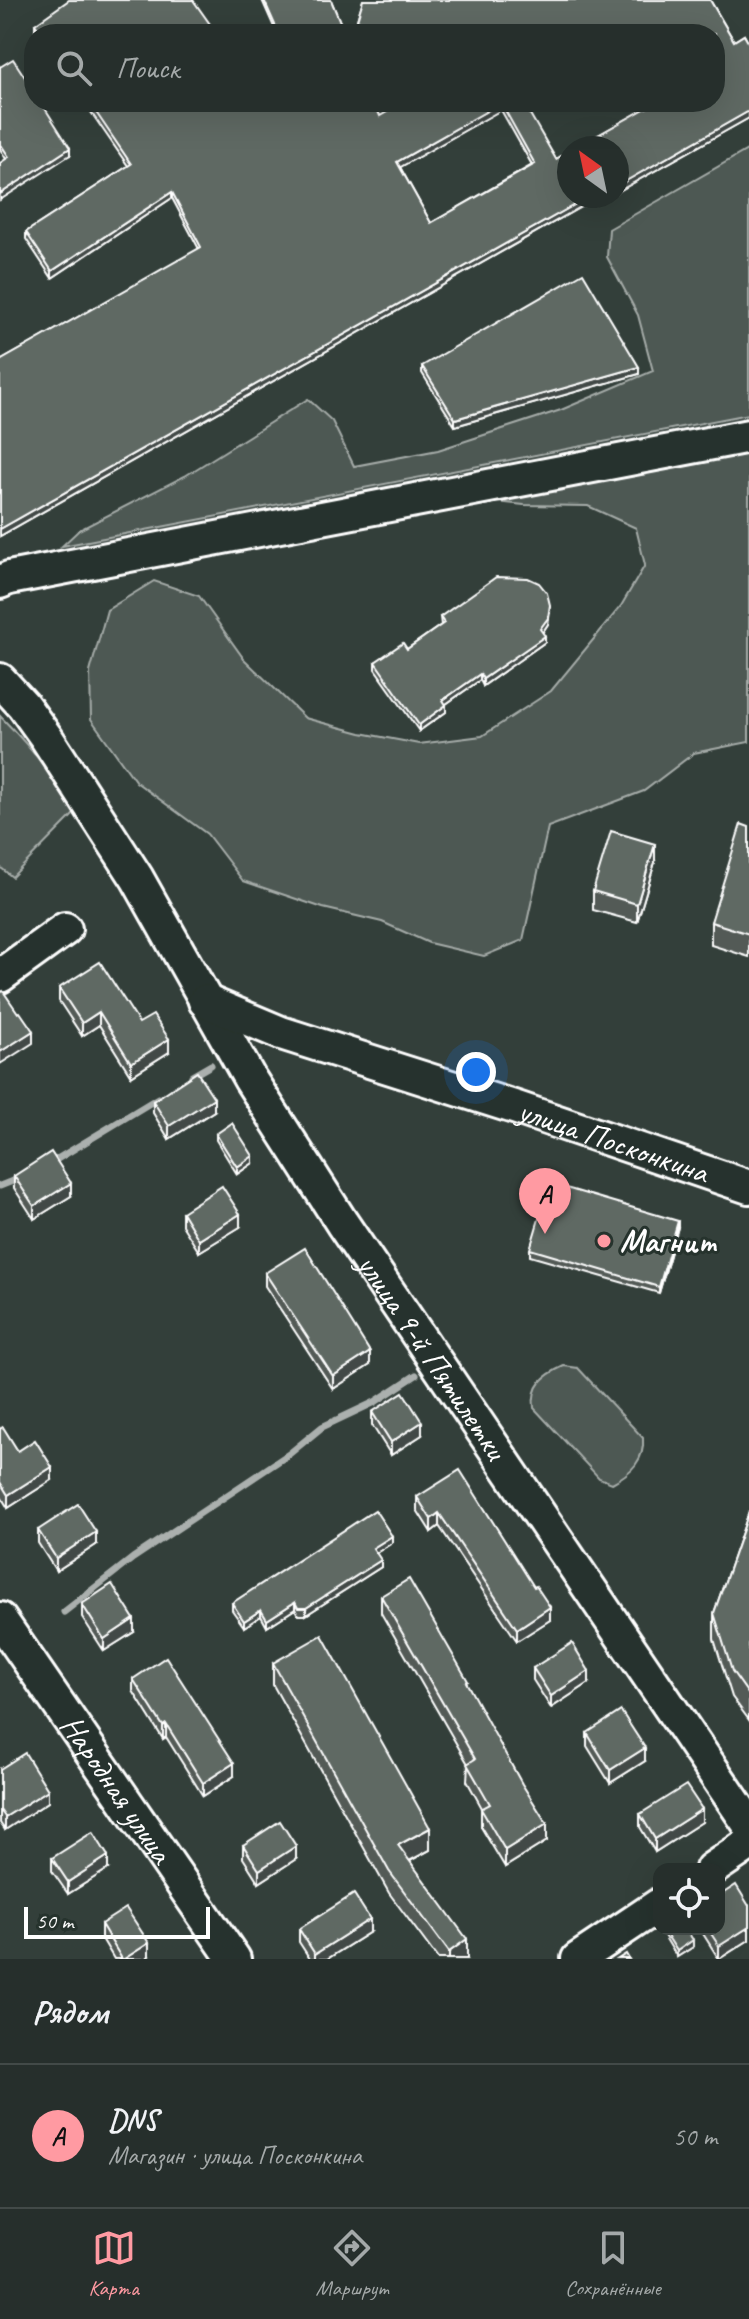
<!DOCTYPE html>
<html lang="ru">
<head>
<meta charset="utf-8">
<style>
	body { margin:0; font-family:Caveat,sans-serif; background:#2e3734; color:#f1f3f6 }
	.controls { position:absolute; right:24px; bottom:24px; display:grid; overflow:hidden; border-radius:16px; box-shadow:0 8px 32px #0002 }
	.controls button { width:72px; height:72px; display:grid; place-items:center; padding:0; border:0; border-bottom:2px solid #424a48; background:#262f2c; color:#f1f3f6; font:40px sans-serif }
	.compass { position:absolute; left:557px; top:136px; width:72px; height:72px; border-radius:50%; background:#262f2c; box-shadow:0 8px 32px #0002; rotate:327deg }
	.scale { position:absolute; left:24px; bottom:20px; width:186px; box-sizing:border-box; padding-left:8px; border:4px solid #fff; border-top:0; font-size:22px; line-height:28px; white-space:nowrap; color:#fff; -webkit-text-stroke:6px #26332d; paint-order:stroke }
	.you { position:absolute; left:476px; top:1072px; width:28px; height:28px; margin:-20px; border:6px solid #fff; border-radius:50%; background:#1a73e8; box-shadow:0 0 0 12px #1a73e833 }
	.badge { display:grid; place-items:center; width:52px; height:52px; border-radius:50%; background:#ff9aa2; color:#111; font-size:26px; font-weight:700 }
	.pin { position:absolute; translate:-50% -66px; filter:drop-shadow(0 2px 4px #0008) }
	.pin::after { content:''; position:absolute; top:42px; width:28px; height:24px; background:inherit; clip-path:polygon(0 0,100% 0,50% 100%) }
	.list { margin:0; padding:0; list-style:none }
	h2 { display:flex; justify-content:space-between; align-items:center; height:104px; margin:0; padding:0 32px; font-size:34px }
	h2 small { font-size:26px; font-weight:400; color:#a4a9a9 }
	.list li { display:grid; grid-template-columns:52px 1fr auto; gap:24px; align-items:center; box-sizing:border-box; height:144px; padding:0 32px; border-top:2px solid #424a48 }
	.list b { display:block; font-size:30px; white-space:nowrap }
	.list p { margin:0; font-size:26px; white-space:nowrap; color:#a4a9a9 }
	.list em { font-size:26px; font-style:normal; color:#a4a9a9 }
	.icon { flex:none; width:44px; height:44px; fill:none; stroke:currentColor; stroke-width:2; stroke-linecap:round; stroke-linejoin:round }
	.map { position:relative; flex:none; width:749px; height:1959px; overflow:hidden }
	.search { position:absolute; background:#262f2c; box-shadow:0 8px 32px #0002; left:24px; right:24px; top:24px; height:88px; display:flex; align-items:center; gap:20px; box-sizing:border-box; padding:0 28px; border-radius:32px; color:#a4a9a9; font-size:30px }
	.sheet { height:248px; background:#262f2c }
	nav { display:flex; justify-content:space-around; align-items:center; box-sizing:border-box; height:112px; border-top:2px solid #424a48; background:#262f2c; font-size:22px; color:#a4a9a9 }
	nav a { display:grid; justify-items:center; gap:4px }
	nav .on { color:#ff9aa2 }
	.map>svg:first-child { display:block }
	.green { fill:#4d5853; stroke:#a6aca9; stroke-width:2 }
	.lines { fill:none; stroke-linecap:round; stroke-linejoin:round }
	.stream { stroke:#abb0ae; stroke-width:7 }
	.minor-casing { stroke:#fff; stroke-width:38 }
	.minor { stroke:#26332d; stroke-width:32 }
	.wall { fill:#525a56; stroke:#fff; stroke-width:2; fill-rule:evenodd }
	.shaded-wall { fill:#424a46; stroke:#fff; stroke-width:2 }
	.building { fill:#5f6964; stroke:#fff; stroke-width:2; fill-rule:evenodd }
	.poi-dot { fill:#ff9aa2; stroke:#26332d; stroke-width:3 }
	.labels { text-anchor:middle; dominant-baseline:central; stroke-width:6; stroke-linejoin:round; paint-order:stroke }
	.street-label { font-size:32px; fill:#fff; stroke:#26332d }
	.poi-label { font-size:32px; font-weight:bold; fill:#fff; stroke:#26332d; text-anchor:start }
</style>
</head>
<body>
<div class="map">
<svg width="749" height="1959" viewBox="0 0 749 1959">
	<rect width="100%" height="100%" fill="#333f3a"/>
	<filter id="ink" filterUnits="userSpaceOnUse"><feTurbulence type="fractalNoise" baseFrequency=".0125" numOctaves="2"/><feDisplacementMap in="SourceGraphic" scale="16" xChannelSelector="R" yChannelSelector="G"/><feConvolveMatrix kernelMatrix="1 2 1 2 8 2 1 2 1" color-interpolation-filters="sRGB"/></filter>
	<g filter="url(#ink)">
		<g class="green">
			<path d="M749 149V414L62 546 79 530 185 476 308 399 332 421 354 466 438 450 561 410 653 371 638 315 607 257 609 229Z"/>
			<path d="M749 449V742L694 753 644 791 548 827 523 940 484 956 429 943 382 922 323 908 243 881 207 834 136 782 91 719 90 672 107 610 154 581 199 596 244 659 305 718 361 733 419 744 482 736 551 691 621 606 645 565 636 528 588 506 524 505 471 499Z"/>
			<path d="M0 716C29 745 54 777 76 812L12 877 0 867Z"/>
			<path d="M564 1366 578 1368 643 1438C645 1460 631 1473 612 1483L599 1478 534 1408C531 1385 544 1375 564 1366Z"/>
		</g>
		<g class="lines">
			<g class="stream">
				<path d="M192 1076 211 1065"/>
				<path d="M49 1164 158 1098"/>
				<path d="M0 1186 20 1178"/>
				<path d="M64 1612 133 1558 289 1454 322 1427 375 1402 416 1375"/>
			</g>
			<g class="minor-casing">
				<g id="minor">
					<path d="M0 582 9 578 749 436"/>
					<path id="s1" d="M0 680 23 705 46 737 137 878 250 1079 342 1223 749 1824"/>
					<path d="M0 976 65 929"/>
					<path id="s2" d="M205 1001 281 1033 517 1108 749 1187"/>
					<path id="s3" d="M0 1619 234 1959"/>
					<path d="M712 1869 749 1844"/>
					<path d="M578 1959 659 1905"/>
				</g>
			</g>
			<use href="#minor" class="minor"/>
		</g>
		<g class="wall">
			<path d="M262 0H331L345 34H277Z"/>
			<path d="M363 0H710L734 41 744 35 748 42H749V118L617 192V148H575L657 102H715V34H382L357 27V20Z"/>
			<path d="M35 24 217 34H37L35 31Z"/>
			<path d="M0 67 70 155 6 159 0 149Z"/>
			<path d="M84 102H374L380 116 523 102 569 196H610L595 204 593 200 0 536V361L199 249 172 198 52 278 26 239V232L128 166ZM501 110 532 165 431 223 400 167Z"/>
			<path d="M574 102H586V106Z"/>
			<path d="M422 366 639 374 455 426 422 373Z"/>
			<path d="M550 612 548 624 542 633 545 642 483 686 480 680 446 704V712L419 731 375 669V662L407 649 441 625 440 617Z"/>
			<path d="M749 827V957L711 945V922Z"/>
			<path d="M655 862 637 922 593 910V891Z"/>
			<path d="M59 988 139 1023 169 1052 131 1076 99 1025 82 1036 59 1001Z"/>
			<path d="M153 1101 214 1111 169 1139 153 1113Z"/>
			<path d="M216 1134 253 1163 237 1174 216 1140Z"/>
			<path d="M14 1176 71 1196 34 1219 14 1188Z"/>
			<path d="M560 1207 678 1227 659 1293 530 1256V1249Z"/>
			<path d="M182 1212 240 1227 199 1252 182 1225Z"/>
			<path d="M265 1273 370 1365 333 1389 265 1286Z"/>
			<path d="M372 1412 422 1435 391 1455 372 1425Z"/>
			<path d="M0 1429 18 1451 52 1480 8 1508 0 1495Z"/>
			<path d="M417 1497 534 1587 550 1620 517 1641 439 1526 431 1532 417 1510Z"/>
			<path d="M749 1512V1720L732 1697 714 1639V1613Z"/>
			<path d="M38 1530 96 1545 56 1571 38 1543Z"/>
			<path d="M392 1543 376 1553 381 1567 306 1615H298L295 1609 267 1627 261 1616 244 1627 232 1610V1603Z"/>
			<path d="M381 1596 468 1686 547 1841 505 1867 481 1827V1809L482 1808 467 1781 468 1764 381 1613Z"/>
			<path d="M82 1604 134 1632 104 1651 82 1617Z"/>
			<path d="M273 1663 430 1850 410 1861 467 1959H438L389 1893 273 1685Z"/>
			<path d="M533 1668 589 1683 551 1708 533 1680Z"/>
			<path d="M133 1679 234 1776 203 1796 166 1737 163 1739 133 1691Z"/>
			<path d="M587 1733 645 1761 610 1783 587 1746Z"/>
			<path d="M0 1769 48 1802 5 1830 0 1823Z"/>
			<path d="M640 1814 702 1822 655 1852 640 1827Z"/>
			<path d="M243 1845 296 1859 259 1883 243 1858Z"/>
			<path d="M52 1858 108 1869 68 1894 52 1871Z"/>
			<path d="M749 1906V1940L719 1959 700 1929H719Z"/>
			<path d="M101 1924 149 1956 145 1959H114L101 1937Z"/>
			<path d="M299 1929 370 1932 327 1959H310L299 1942Z"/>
			<path d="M663 1929 693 1947 677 1957 663 1934Z"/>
		</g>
		<g class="shaded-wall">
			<path d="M501 103V110L397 169V162Z"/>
			<path d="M749 111V118L617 192V186Z"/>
			<path d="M70 148V155L0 200V194Z"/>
			<path d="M172 192V198L52 278V271Z"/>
			<path d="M590 196H593V200L0 536V529Z"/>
			<path d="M599 196H610L595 204V198Z"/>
			<path d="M639 367V374L455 426V419Z"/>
			<path d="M550 605 548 624 540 636V629Z"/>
			<path d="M545 636V642L483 686V679Z"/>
			<path d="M480 674V680L443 706V700Z"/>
			<path d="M446 705V712L419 731V725Z"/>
			<path d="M655 844V862L637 922V904Z"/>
			<path d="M99 1012V1025L82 1036V1023Z"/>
			<path d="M33 1031V1043L0 1064V1052Z"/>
			<path d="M169 1039V1052L131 1076V1063Z"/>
			<path d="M214 1098V1111L169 1139V1126Z"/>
			<path d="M253 1156V1163L237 1174V1167Z"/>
			<path d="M71 1183V1196L34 1219V1206Z"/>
			<path d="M240 1214V1227L199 1252V1240Z"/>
			<path d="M678 1221V1227L659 1293V1287Z"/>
			<path d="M370 1352V1365L333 1389V1376Z"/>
			<path d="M422 1422V1435L391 1455V1442Z"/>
			<path d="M52 1467V1480L8 1508V1495Z"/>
			<path d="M439 1513V1526L431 1532V1519Z"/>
			<path d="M96 1532V1545L56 1571V1558Z"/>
			<path d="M392 1536V1543L373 1555V1548Z"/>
			<path d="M381 1560V1567L306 1615V1608Z"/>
			<path d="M295 1602V1609L267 1627V1620Z"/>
			<path d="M550 1607V1620L517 1641V1629Z"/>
			<path d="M261 1610V1616L244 1627V1621Z"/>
			<path d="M134 1619V1632L104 1651V1639Z"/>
			<path d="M589 1671V1683L551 1708V1696Z"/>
			<path d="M166 1724V1737L163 1739V1726Z"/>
			<path d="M645 1748V1761L610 1783V1770Z"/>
			<path d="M234 1763V1776L203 1796V1783Z"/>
			<path d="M48 1790V1802L5 1830V1817Z"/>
			<path d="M702 1809V1822L655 1852V1839Z"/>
			<path d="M547 1824V1841L505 1867V1850Z"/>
			<path d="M430 1828V1850L398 1867V1845Z"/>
			<path d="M296 1846V1859L259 1883V1870Z"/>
			<path d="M108 1856V1869L68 1894V1882Z"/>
			<path d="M370 1919V1932L327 1959H315V1954Z"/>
			<path d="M749 1927V1940L719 1959V1946Z"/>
			<path d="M467 1939V1959H449V1952Z"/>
			<path d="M693 1940V1947L677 1957V1951Z"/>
			<path d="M149 1943V1956L145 1959H124Z"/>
		</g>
		<g class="building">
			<path d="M69 0H193L217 34H42L35 24Z"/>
			<path d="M264 0H331L345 34H279Z"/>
			<path d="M363 0H710L734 41 744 35 748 42H749V111L617 186V148H575L657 102H715V34H405L357 20Z"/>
			<path d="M13 59 34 91V102H41L70 148 0 194V163L9 157 0 143V67Z"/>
			<path d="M89 102H374L380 116 404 102H523L556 159 569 151V196H590L0 529V361L201 247 172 192 52 271 26 232 131 164ZM501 103 535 164 431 223 397 162Z"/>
			<path d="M583 273 639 367 455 419 422 366Z"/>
			<path d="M496 577 528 578 539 583 547 593 550 605 548 618 540 629 545 636 483 679 480 674 443 700 446 705 419 725 375 662 403 643 407 649 444 623 440 617Z"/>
			<path d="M741 824 749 827V934L711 922Z"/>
			<path d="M611 831 655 844 637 904 593 891Z"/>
			<path d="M100 962 139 1023 153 1015 169 1039 131 1063 99 1012 82 1023 59 988Z"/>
			<path d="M3 991 18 1013 20 1012 33 1031 0 1052V993Z"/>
			<path d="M197 1072 214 1098 169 1126 153 1101Z"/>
			<path d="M232 1123 253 1156 237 1167 216 1134Z"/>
			<path d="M51 1152 71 1183 34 1206 14 1176Z"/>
			<path d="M222 1186 240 1214 199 1240 182 1212Z"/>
			<path d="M566 1188 678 1221 659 1287 530 1249 544 1202 560 1207Z"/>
			<path d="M305 1248 370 1352 333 1376 265 1273Z"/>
			<path d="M403 1392 422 1422 391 1442 372 1412Z"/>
			<path d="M3 1427 18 1451 35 1440 52 1467 8 1495 0 1482V1429Z"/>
			<path d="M460 1470 534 1587 536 1586 550 1607 517 1629 439 1513 431 1519 417 1497Z"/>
			<path d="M78 1504 96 1532 56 1558 38 1530Z"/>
			<path d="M375 1510 392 1536 373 1548 381 1560 306 1608H298L295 1602 267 1620 261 1610 244 1621 232 1603Z"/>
			<path d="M749 1512V1695L732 1671 714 1613Z"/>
			<path d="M409 1579 468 1681 466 1682 522 1784 547 1824 505 1850 481 1809 490 1804 467 1764 475 1759 381 1596Z"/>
			<path d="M112 1584 134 1619 104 1639 82 1604Z"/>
			<path d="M322 1635 430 1828 398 1845 467 1939 449 1952 389 1871 273 1663Z"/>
			<path d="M572 1643 589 1671 551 1696 533 1668Z"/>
			<path d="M166 1657 234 1763 203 1783 166 1724 163 1726 133 1679Z"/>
			<path d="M621 1711 645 1748 610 1770 587 1733Z"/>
			<path d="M25 1753 48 1790 5 1817 0 1810V1769Z"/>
			<path d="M686 1785 702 1809 655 1839 640 1814Z"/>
			<path d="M280 1821 296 1846 259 1870 243 1845Z"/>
			<path d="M93 1832 108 1856 68 1882 52 1858Z"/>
			<path d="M736 1885 749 1906V1927L719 1946 708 1929H719V1896Z"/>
			<path d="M354 1894 370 1919 315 1954 299 1929Z"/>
			<path d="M126 1908 149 1943 124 1959H122L101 1924Z"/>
			<path d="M663 1929H686L693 1940 677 1951Z"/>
			<path d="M626 1954 629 1959H618Z"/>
		</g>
	</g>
	<circle class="poi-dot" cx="604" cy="1241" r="8"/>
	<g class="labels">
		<g class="street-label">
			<text stroke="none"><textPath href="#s2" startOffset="432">улица Посконкина</textPath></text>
			<text stroke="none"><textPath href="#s1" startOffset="804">улица 9-й Пятилетки</textPath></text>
			<text stroke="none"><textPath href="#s3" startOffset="206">Народная улица</textPath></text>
		</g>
		<g class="poi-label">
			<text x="620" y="1241">Магнит</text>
		</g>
	</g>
</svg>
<div class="controls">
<button><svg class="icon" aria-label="locate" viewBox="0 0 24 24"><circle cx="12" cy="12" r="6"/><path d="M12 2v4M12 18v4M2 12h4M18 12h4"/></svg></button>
</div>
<svg class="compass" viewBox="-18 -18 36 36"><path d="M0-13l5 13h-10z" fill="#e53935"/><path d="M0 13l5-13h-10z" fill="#a4a9a9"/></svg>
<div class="scale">50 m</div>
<div class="you"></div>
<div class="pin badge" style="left:545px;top:1234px">A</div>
<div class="search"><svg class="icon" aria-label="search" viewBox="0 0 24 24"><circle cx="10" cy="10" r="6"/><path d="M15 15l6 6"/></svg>Поиск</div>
</div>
<section class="sheet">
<h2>Рядом<small></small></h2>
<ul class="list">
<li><span class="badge">A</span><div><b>DNS</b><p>Магазин · улица Посконкина</p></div><em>50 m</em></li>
</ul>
</section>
<nav>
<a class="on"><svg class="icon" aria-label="map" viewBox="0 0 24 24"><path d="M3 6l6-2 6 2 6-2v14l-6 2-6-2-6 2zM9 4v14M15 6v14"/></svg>Карта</a>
<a><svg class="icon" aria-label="directions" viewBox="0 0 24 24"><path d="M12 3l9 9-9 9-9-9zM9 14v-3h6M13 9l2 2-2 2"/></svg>Маршрут</a>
<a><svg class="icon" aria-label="saved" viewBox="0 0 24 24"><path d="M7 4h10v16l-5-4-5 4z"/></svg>Сохранённые</a>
</nav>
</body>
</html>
